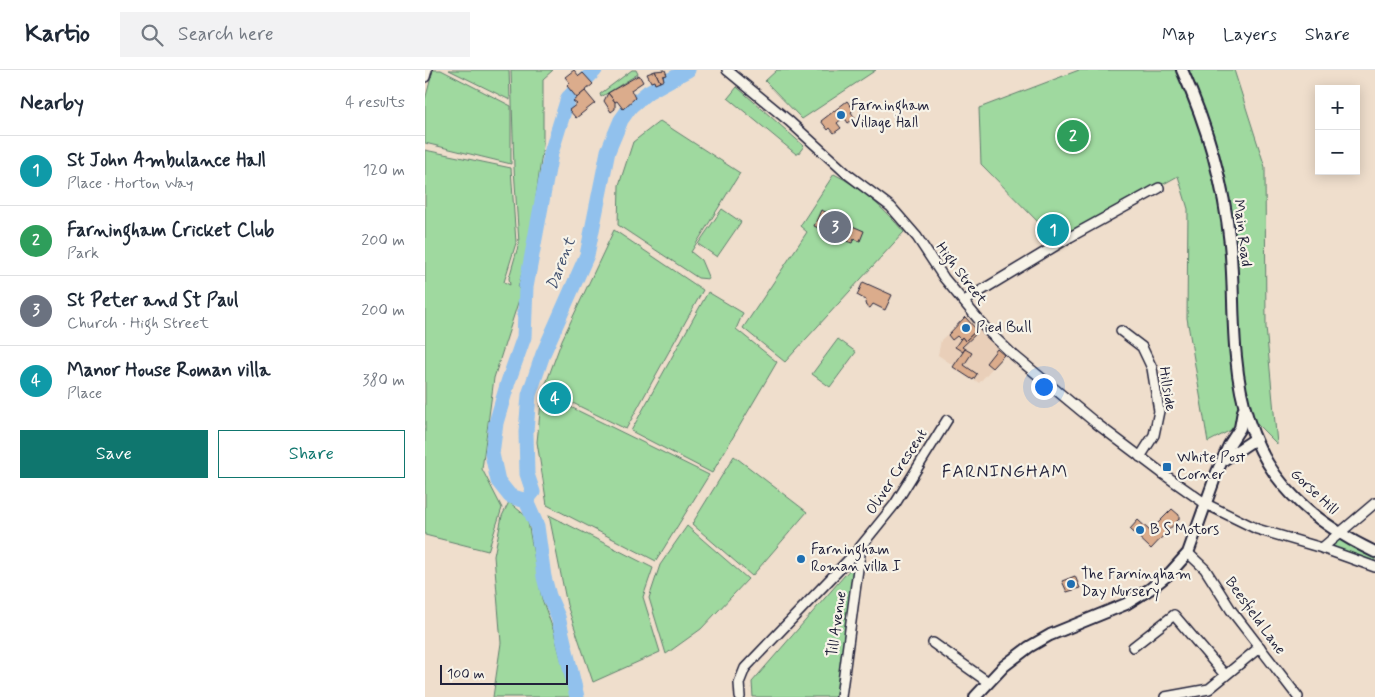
<!DOCTYPE html>
<html lang="en">
<head>
<meta charset="utf-8">
<style>
	body { margin:0; font-family:Mynerve,sans-serif; background:#f2f2f3; color:#1f2937 }
	.controls { position:absolute; right:15px; top:15px; display:grid; overflow:hidden; border-radius:0px; box-shadow:0 2px 12px #0003 }
	.controls button { width:45px; height:45px; display:grid; place-items:center; padding:0; border:0; border-bottom:1px solid #e0e1e3; background:#fff; color:#1f2937; font:25px sans-serif }
	.scale { position:absolute; left:15px; bottom:12px; width:128px; box-sizing:border-box; padding-left:5px; border:2px solid #22223b; border-top:0; font-size:14px; line-height:18px; white-space:nowrap; color:#22223b; -webkit-text-stroke:4px #f7f3e8; paint-order:stroke }
	.you { position:absolute; left:618px; top:316px; width:18px; height:18px; margin:-12px; border:4px solid #fff; border-radius:50%; background:#1a73e8; box-shadow:0 0 0 8px #1a73e833 }
	.badge { display:grid; place-items:center; width:32px; height:32px; border-radius:50%; background:#0f766e; color:#fff; font-size:16px; font-weight:700 }
	.pin { position:absolute; translate:-50% -50%; border:2px solid #fff; box-shadow:0 1px 5px #0006 }
	.list { margin:0; padding:0; list-style:none }
	h2 { display:flex; justify-content:space-between; align-items:center; height:65px; margin:0; padding:0 20px; font-size:21px }
	h2 small { font-size:16px; font-weight:400; color:#747a83 }
	.list li { display:grid; grid-template-columns:32px 1fr auto; gap:15px; align-items:center; box-sizing:border-box; height:70px; padding:0 20px; border-top:1px solid #e0e1e3 }
	.list b { display:block; font-size:19px; white-space:nowrap }
	.list p { margin:0; font-size:16px; white-space:nowrap; color:#747a83 }
	.list em { font-size:16px; font-style:normal; color:#747a83 }
	.actions { display:flex; gap:10px; padding:15px 20px }
	.actions a { flex:1; padding:11px 0; border:1px solid #0f766e; border-radius:0px; text-align:center; font-size:18px; color:#0f766e }
	.actions .main { background:#0f766e; color:#fff }
	.icon { flex:none; width:28px; height:28px; fill:none; stroke:currentColor; stroke-width:2; stroke-linecap:round; stroke-linejoin:round }
	.map { position:relative; flex:none; width:950px; height:627px; overflow:hidden }
	header { display:flex; align-items:center; gap:30px; box-sizing:border-box; height:70px; padding:0 25px; background:#fff; border-bottom:1px solid #e0e1e3 }
	header strong { font-size:24px }
	nav { display:flex; gap:28px; margin-inline-start:auto; font-size:18px }
	.search { width:350px; height:45px; background:#f2f2f3; display:flex; align-items:center; gap:12px; box-sizing:border-box; padding:0 18px; border-radius:0px; color:#747a83; font-size:19px }
	main { display:flex }
	aside { flex:1; background:#fff }
	.map>svg:first-child { display:block }
	.built { fill:#e9cfb9 }
	.green { fill:#9fd99f; stroke:#607e6d }
	.lines { fill:none; stroke-linecap:round; stroke-linejoin:round }
	.river { stroke:#91c1ed; stroke-width:15 }
	.building { fill:#dbac8c; stroke:#22223b }
	.minor-casing { stroke:#22223b; stroke-width:12 }
	.major-casing { stroke:#22223b; stroke-width:14 }
	.minor { stroke:#f7f3e8; stroke-width:9 }
	.major { stroke:#f7f3e8; stroke-width:10 }
	.poi-dot { fill:#1f6fb2; stroke:#f7f3e8; stroke-width:2 }
	.labels { text-anchor:middle; dominant-baseline:central; stroke-width:4.5; stroke-linejoin:round; paint-order:stroke }
	.poi-label { font-size:15px; fill:#22223b; stroke:#f7f3e8; text-anchor:start }
	.street-label { font-size:15px; fill:#22223b; stroke:#f7f3e8 }
	.water-label { font-size:16px; font-style:italic; fill:#435270; stroke:#f7f3e8 }
	.quarter-label { font-size:18px; letter-spacing:1px; fill:#22223b; stroke:#f7f3e8 }
</style>
</head>
<body>
<header>
<strong>Kartio</strong>
<div class="search"><svg class="icon" aria-label="search" viewBox="0 0 24 24"><circle cx="10" cy="10" r="6"/><path d="M15 15l6 6"/></svg>Search here</div>
<nav><a>Map</a><a>Layers</a><a>Share</a></nav>
</header>
<main>
<aside>
<h2>Nearby<small>4 results</small></h2>
<ul class="list">
<li><span class="badge" style="background:#0f9aa8">1</span><div><b>St John Ambulance Hall</b><p>Place · Horton Way</p></div><em>120 m</em></li>
<li><span class="badge" style="background:#2e9e5b">2</span><div><b>Farningham Cricket Club</b><p>Park</p></div><em>200 m</em></li>
<li><span class="badge" style="background:#6b7280">3</span><div><b>St Peter and St Paul</b><p>Church · High Street</p></div><em>200 m</em></li>
<li><span class="badge" style="background:#0f9aa8">4</span><div><b>Manor House Roman villa</b><p>Place</p></div><em>380 m</em></li>
</ul>
<div class="actions"><a class="main">Save</a><a>Share</a></div>
</aside>
<div class="map">
<svg width="950" height="627" viewBox="0 0 950 627">
	<rect width="100%" height="100%" fill="#efdecc"/>
	<filter id="ink" filterUnits="userSpaceOnUse"><feTurbulence type="fractalNoise" baseFrequency=".02" numOctaves="2"/><feDisplacementMap in="SourceGraphic" scale="10" xChannelSelector="R" yChannelSelector="G"/><feConvolveMatrix kernelMatrix="1 2 1 2 8 2 1 2 1" color-interpolation-filters="sRGB"/></filter>
	<g filter="url(#ink)">
		<path class="built" d="M542 246 579 285 554 313 513 285 516 270Z"/>
		<g class="green">
			<path d="M8 0H16L86 36V94L0 73V30Z"/>
			<path d="M24 0H84L85 30Z"/>
			<path d="M86 0H128L118 9V75L105 172 93 218 97 220 69 308 57 399 77 438 63 481 0 465V80L86 98 91 173 79 212 85 215 84 208 94 173 89 98Z"/>
			<path d="M207 0H211L213 4 176 27 175 24Z"/>
			<path d="M352 0H451L377 49 340 11Z"/>
			<path d="M654 0H809L840 97 841 257 852 374 827 349 783 372 762 248 763 139 753 106 640 169 629 152 619 158 556 94 554 38Z"/>
			<path d="M312 17 379 76 373 84H371L303 28Z"/>
			<path d="M235 51 315 103 266 182 276 190 284 209 273 208 193 155 194 115 208 72Z"/>
			<path d="M409 104C436 117 459 139 479 162L360 292 318 258 382 162 375 156Z"/>
			<path d="M297 139 316 152 292 187 273 174Z"/>
			<path d="M189 160 278 220 201 359 119 319 137 270Z"/>
			<path d="M283 222 318 243 311 259 352 292 287 403 206 361Z"/>
			<path d="M413 269 431 282 405 317 387 304Z"/>
			<path d="M117 323 284 405 231 491 122 435 112 372Z"/>
			<path d="M309 386 382 442 327 506 267 454Z"/>
			<path d="M84 432 102 447 117 529 129 562 146 627H68L76 573 69 486 77 446Z"/>
			<path d="M124 445 228 498 218 527 235 582 168 612 142 535Z"/>
			<path d="M262 456 323 509 276 559 241 584 224 528 235 495Z"/>
			<path d="M912 463 950 481V497L898 479Z"/>
			<path d="M433 490 416 627H328L327 612Z"/>
		</g>
		<g class="lines">
			<g class="river">
				<path d="M101 431 108 422 102 404 101 362 104 325 118 284 162 185 183 81 196 50 206 36 223 22 263 0"/>
				<path d="M152 627 133 547 124 526 119 507 112 456 101 431 85 426 73 411 67 384 71 353 83 312 99 267 101 217 126 83 143 28 170 0"/>
			</g>
		</g>
		<g class="building">
			<path d="M149 0 154 6 158 3 168 14 152 28 142 16 145 13 140 7Z"/>
			<path d="M240 0 242 5 238 6 239 10 235 12 230 1Z"/>
			<path d="M230 1 235 12 230 14 229 11 226 12 222 4Z"/>
			<path d="M214 5 218 12 206 20 210 28 198 39 192 31 190 32 183 23Z"/>
			<path d="M160 21 170 33 151 48 144 40 152 34 148 31Z"/>
			<path d="M183 23 190 32V39L186 42 179 31Z"/>
			<path d="M422 31 429 40 426 42 430 48 423 53 419 47 412 53 416 58 409 63 405 58 403 60 396 51Z"/>
			<path d="M396 140 411 146 412 143 417 145 416 148 426 152 425 155 439 161 435 171 429 169 427 173 419 170 420 167 399 157 398 160 389 156Z"/>
			<path d="M628 152 635 162 628 167 621 157Z"/>
			<path d="M438 212 467 225 460 240 448 234 445 238 441 236 440 233 441 230 432 225Z"/>
			<path d="M540 247 552 260 540 271 537 267 535 269 532 266 527 270 523 265Z"/>
			<path d="M551 261 552 263 537 277 540 279 538 282 530 277 537 267 540 271Z"/>
			<path d="M540 279 547 283 539 295 552 304 548 310 528 297Z"/>
			<path d="M572 279 579 285 567 298 561 293Z"/>
			<path d="M747 439 754 445V449L726 479 705 459 713 450 725 461Z"/>
			<path d="M650 506 655 518 642 522 637 511Z"/>
		</g>
		<g class="lines">
			<g class="minor-casing">
				<g id="minor">
					<path d="M302 0 364 51 421 103 466 137 492 167 519 208 563 261 585 282 672 354 737 403 781 434 832 459 897 478 950 497"/>
					<path d="M0 7 2 0"/>
					<path d="M539 231 645 167 734 118"/>
					<path d="M696 261 717 277 727 298 734 341 729 365 715 387"/>
					<path d="M897 478 950 433"/>
					<path d="M763 483 780 499 806 540 873 627"/>
					<path d="M508 573 563 612"/>
					<path d="M708 577 749 545 800 605"/>
					<path d="M315 627 314 613 320 598 432 481 470 434 522 350"/>
					<path d="M416 627 435 484"/>
					<path d="M740 627 784 619 835 577"/>
				</g>
			</g>
			<g class="major-casing">
				<g id="major">
					<path d="M757 0C782 55 799 114 805 174 809 212 807 250 811 287 820 385 862 440 950 482"/>
					<path d="M800 389 830 369"/>
					<path d="M550 627 579 596 604 577 625 565 701 534 725 519 745 503 763 483 792 402 804 375 815 358 818 341"/>
				</g>
			</g>
			<use href="#minor" class="minor"/>
			<use href="#major" class="major"/>
		</g>
	</g>
	<g class="poi-dot">
		<circle cx="416" cy="45" r="5"/>
		<circle cx="541" cy="258" r="5"/>
		<rect x="737" y="392" width="10" height="10" rx="2.5"/>
		<circle cx="715" cy="460" r="5"/>
		<circle cx="376" cy="489" r="5"/>
		<circle cx="646" cy="514" r="5"/>
	</g>
	<g class="labels">
		<g class="poi-label">
			<text x="426" y="36">Farningham<tspan x="426" dy="17">Village Hall</tspan></text>
			<text x="551" y="258">Pied Bull</text>
			<text x="752" y="388">White Post<tspan x="752" dy="17">Corner</tspan></text>
			<text x="725" y="460">B S Motors</text>
			<text x="386" y="480">Farningham<tspan x="386" dy="17">Roman villa I</tspan></text>
			<text x="656" y="505">The Farningham<tspan x="656" dy="17">Day Nursery</tspan></text>
		</g>
		<g class="street-label">
			<text transform="translate(817 163) rotate(83)">Main Road</text>
			<text transform="translate(536 204) rotate(53)">High Street</text>
			<text transform="translate(742 319) rotate(81)">Hillside</text>
			<text transform="translate(472 402) rotate(-57)">Oliver Crescent</text>
			<text transform="translate(889 422) rotate(43)">Gorse Hill</text>
			<text transform="translate(830 546) rotate(54)">Beesfield Lane</text>
			<text transform="translate(412 554) rotate(-82)">Till Avenue</text>
		</g>
		<g class="water-label">
			<text transform="translate(136 194) rotate(-69)">Darent</text>
		</g>
		<g class="quarter-label">
			<text x="580" y="402">FARNINGHAM</text>
		</g>
	</g>
</svg>
<div class="controls">
<button>+</button>
<button>−</button>
</div>
<div class="scale">100 m</div>
<div class="you"></div>
<div class="pin badge" style="left:628px;top:160px;background:#0f9aa8">1</div>
<div class="pin badge" style="left:648px;top:66px;background:#2e9e5b">2</div>
<div class="pin badge" style="left:410px;top:157px;background:#6b7280">3</div>
<div class="pin badge" style="left:130px;top:328px;background:#0f9aa8">4</div>
</div>
</main>
</body>
</html>
